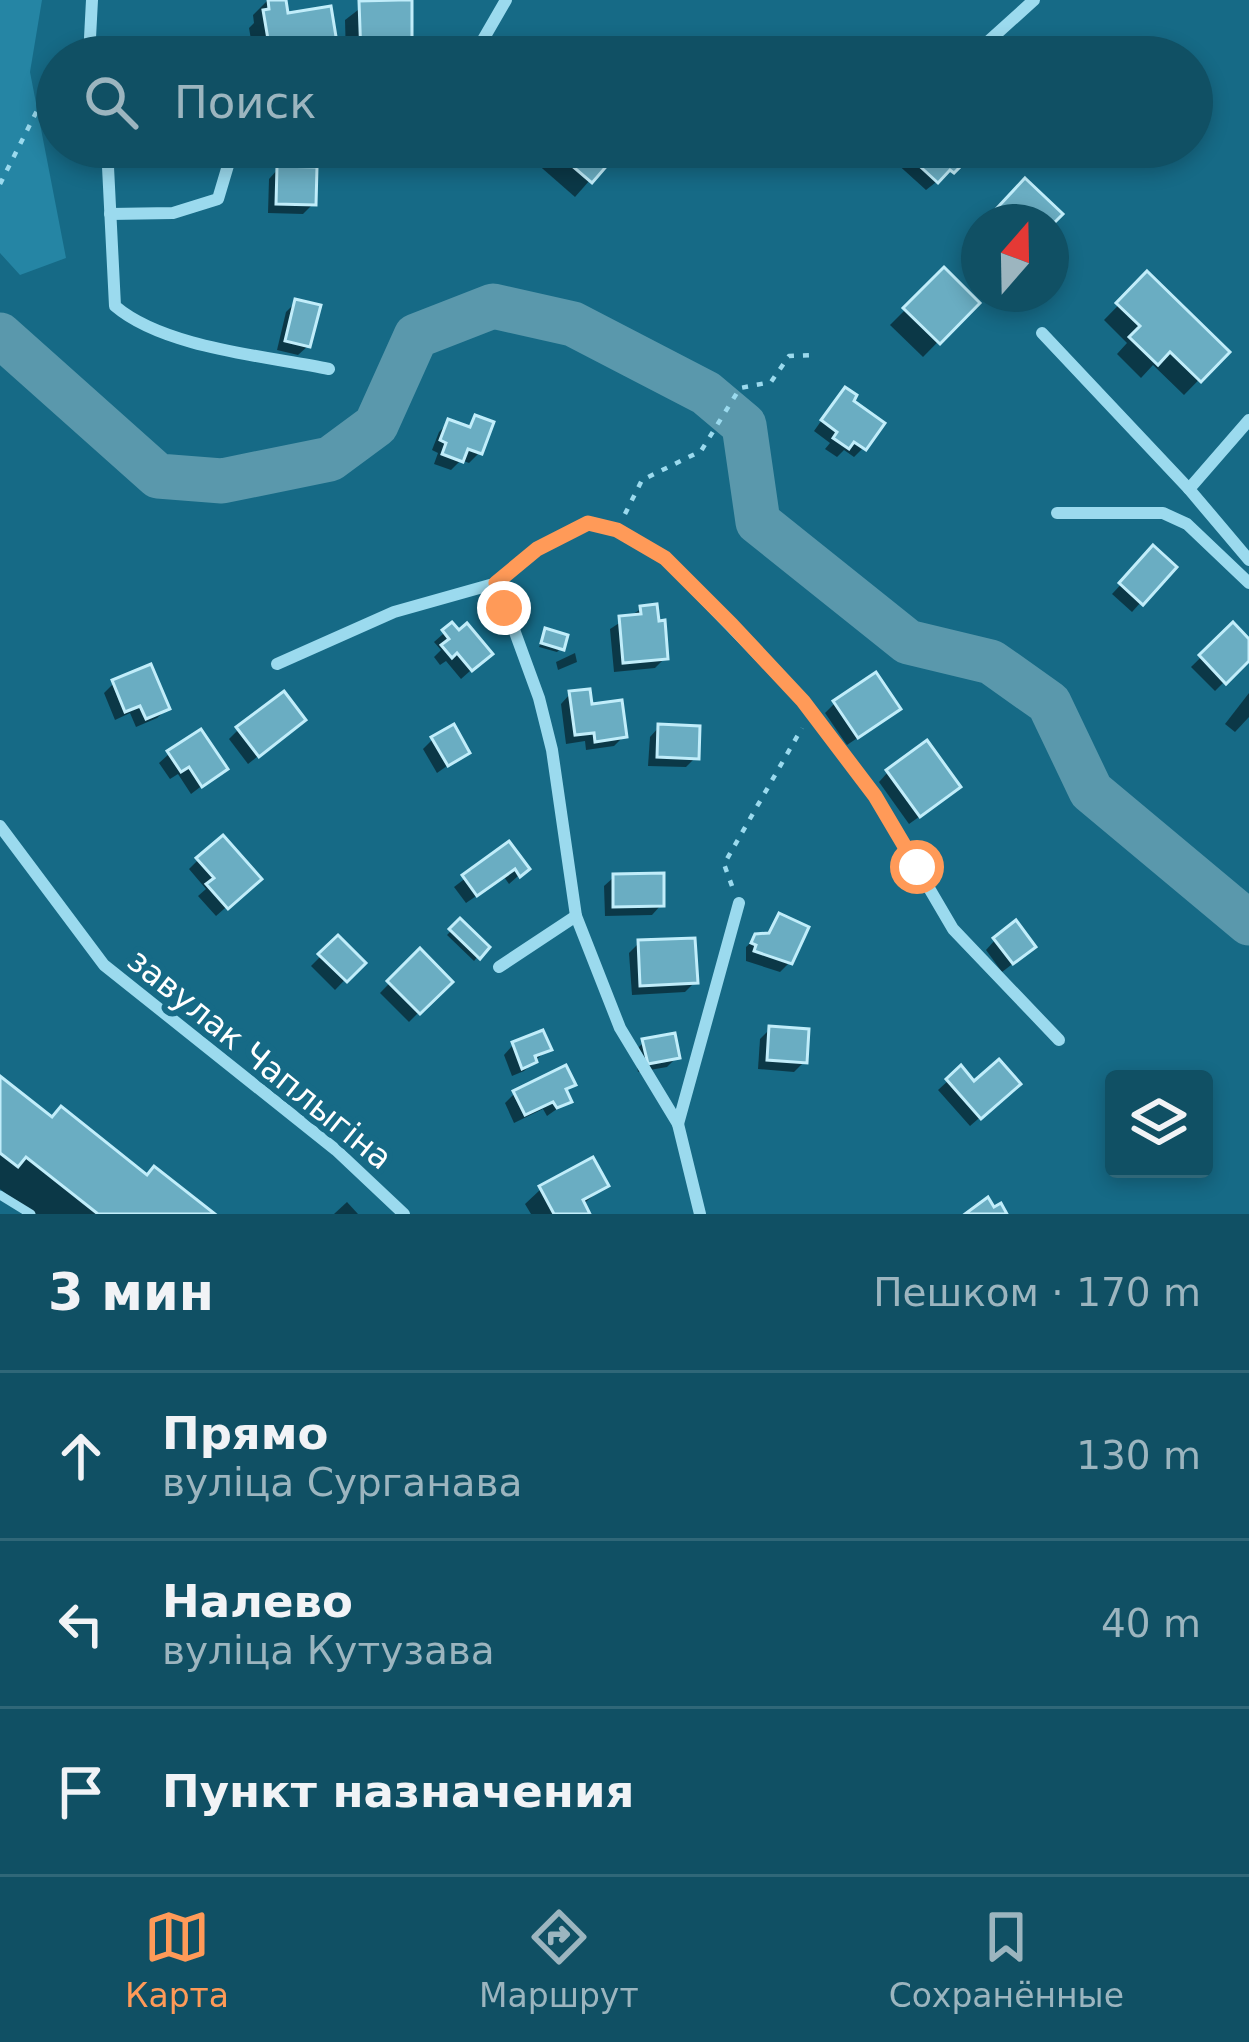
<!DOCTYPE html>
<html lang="ru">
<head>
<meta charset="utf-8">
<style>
	body { margin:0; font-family:"DejaVu Sans",sans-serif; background:#1e5a6d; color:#f1f3f6 }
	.controls { position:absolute; right:36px; bottom:36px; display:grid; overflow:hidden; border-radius:12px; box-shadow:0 6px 18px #0003 }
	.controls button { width:108px; height:108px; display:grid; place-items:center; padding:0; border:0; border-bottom:3px solid #306778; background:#105064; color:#f1f3f6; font:60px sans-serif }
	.compass { position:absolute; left:961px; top:204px; width:108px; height:108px; border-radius:50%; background:#105064; box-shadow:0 6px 18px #0003; rotate:20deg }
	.stop { position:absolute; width:36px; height:36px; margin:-27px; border:9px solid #ff9a58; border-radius:50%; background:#fff }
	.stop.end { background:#ff9a58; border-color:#fff; box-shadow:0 3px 12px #0008 }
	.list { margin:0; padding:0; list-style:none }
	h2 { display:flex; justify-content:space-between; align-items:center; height:156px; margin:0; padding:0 48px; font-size:51px }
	h2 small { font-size:39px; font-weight:400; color:#9cb5bf }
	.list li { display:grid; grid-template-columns:78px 1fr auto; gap:36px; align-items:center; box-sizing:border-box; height:168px; padding:0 48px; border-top:3px solid #306778 }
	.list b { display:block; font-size:45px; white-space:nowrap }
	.list p { margin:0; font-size:39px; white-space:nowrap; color:#9cb5bf }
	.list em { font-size:39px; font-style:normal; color:#9cb5bf }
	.icon { flex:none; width:66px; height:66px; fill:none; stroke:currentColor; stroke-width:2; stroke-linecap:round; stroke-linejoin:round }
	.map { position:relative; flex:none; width:1249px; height:1214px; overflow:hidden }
	.search { position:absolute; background:#105064; box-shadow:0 6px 18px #0003; left:36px; right:36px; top:36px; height:132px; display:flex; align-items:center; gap:30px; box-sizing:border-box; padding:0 42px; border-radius:66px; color:#9cb5bf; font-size:45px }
	.sheet { height:660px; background:#105064 }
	nav { display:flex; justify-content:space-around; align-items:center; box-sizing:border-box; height:168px; border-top:3px solid #306778; background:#105064; font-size:33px; color:#9cb5bf }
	nav a { display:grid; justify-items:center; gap:6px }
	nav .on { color:#ff9a58 }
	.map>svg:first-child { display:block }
	.green { fill:#2585a4 }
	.shadow { fill:#0007 }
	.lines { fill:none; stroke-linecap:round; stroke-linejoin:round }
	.river { stroke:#5a98ac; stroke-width:45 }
	.building { fill:#6aadc2; stroke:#c1edfa; stroke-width:3 }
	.path { stroke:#9bdaee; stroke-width:4.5; stroke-dasharray:6 9; stroke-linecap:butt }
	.service { stroke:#9bdaee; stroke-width:9 }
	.minor { stroke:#9bdaee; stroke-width:12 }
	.route { stroke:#ff9a58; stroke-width:15 }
	.labels { text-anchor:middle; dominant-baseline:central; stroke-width:12; stroke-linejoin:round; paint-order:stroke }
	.street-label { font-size:33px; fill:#fff; stroke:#166a86 }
</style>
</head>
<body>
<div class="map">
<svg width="1249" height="1214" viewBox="0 0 1249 1214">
	<rect width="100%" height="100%" fill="#166a86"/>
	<path class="green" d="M0 0H42L30 72 66 258 20 275 0 253Z"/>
	<g class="shadow">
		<path d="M268 0H283L285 16 336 54 254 57 249 28 254 23 253 15Z"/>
		<path d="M371 0H396L406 57H346L345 20Z"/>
		<path d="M548 147H619L575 197 535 162Z"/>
		<path d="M888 147H950L945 152 959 164 926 190 884 152Z"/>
		<path d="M278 169 313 204 303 214 268 213 269 179Z"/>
		<path d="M944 271 976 303 923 357 890 325Z"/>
		<path d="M1147 276 1226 352 1184 395 1153 365 1141 378 1117 354 1127 343 1104 320Z"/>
		<path d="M296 302 308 346 298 355 277 350 286 312Z"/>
		<path d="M836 400 849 401 863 448 854 457 844 450 837 457 825 449 830 443 814 431Z"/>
		<path d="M476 418 479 453 469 463 461 460 451 470 434 464 438 453 432 450 439 432 449 422 466 428Z"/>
		<path d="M1153 550 1173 567 1132 612 1112 594Z"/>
		<path d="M641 609 665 658 655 668 614 672 610 629Z"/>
		<path d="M452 626 479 663 461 679 446 661 440 665 434 657 441 650 434 642Z"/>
		<path d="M1233 626 1249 643V657L1215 691 1191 667Z"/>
		<path d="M546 632 561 648 557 652 539 647Z"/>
		<path d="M575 653 577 662 558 670 556 662Z"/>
		<path d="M114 683 167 709 157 718 136 727 130 713 115 720 104 693Z"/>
		<path d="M1249 693V717L1235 732 1225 724Z"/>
		<path d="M570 694 590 708 624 736 614 746 586 750 585 741 566 744 561 704Z"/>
		<path d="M835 703 887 718 847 745 825 713Z"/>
		<path d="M659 727 696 757 686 767 648 766 650 737Z"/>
		<path d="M293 729 248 764 229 739 238 730Z"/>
		<path d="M433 739 467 752 437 773 423 749Z"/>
		<path d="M169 754 224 769 191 794 178 774 170 779 159 763Z"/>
		<path d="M888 772 947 797 909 824 879 782Z"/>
		<path d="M509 845 526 869 509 884 504 877 466 903 454 887Z"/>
		<path d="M198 860 248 888 216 916 198 896 206 889 189 869Z"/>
		<path d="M614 877 661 905 652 915 605 916 604 886Z"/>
		<path d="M780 916 790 962 780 972 746 961V947L757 937 765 936Z"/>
		<path d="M460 922 486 947 474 961 447 935Z"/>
		<path d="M338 939 361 963 335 990 311 966Z"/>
		<path d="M995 940 1023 956 1002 972 986 950Z"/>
		<path d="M639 943 695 982 685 992 632 995 629 953Z"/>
		<path d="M420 952 449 982 409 1022 380 993Z"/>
		<path d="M770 1029 804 1062 794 1072 758 1069 760 1039Z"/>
		<path d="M644 1042 677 1057 667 1067 638 1072 634 1052Z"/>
		<path d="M513 1045 548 1049 524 1071 512 1076 504 1055Z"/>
		<path d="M960 1070 974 1085 1008 1093 970 1126 938 1090Z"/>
		<path d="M0 1080 51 1120 210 1214H31L0 1189Z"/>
		<path d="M572 1084 564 1092 568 1101 547 1116 543 1109 514 1123 505 1103 515 1093Z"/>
		<path d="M605 1186 582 1205 587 1214H531L525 1204 541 1189Z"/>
		<path d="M347 1202 358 1214H334Z"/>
	</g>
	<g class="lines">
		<path class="river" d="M0 335 158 476 222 481 330 459 376 425 416 336 493 306 573 324 706 393 744 425 758 522 908 642 991 662 1049 703 1091 791 1249 923"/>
	</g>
	<g class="building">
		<path d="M268 0H286L288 13 331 6 339 55 271 57 263 10 269 9Z"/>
		<path d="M399 0H412V56L361 57 359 1Z"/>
		<path d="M550 147H623L592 183Z"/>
		<path d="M899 147H954L950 152 963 164 954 173 950 170 938 183Z"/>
		<path d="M277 166 317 167 316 205 276 204Z"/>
		<path d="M1025 178 1063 214 1051 226V222H984Z"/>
		<path d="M944 267 980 303 940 344 903 308Z"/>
		<path d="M1147 271 1230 352 1201 382 1170 352 1158 365 1129 337 1140 326 1116 303Z"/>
		<path d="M295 299 321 305 310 347 285 341Z"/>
		<path d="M845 387 857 395 854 401 885 423 866 450 854 442 849 449 833 438 837 432 821 420Z"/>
		<path d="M475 415 494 422 482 454 468 449 463 462 442 454 446 443 440 440 448 419 470 427Z"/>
		<path d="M1153 545 1177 567 1143 605 1119 583Z"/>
		<path d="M657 604 659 621 665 620 668 659 623 663 619 616 641 614 640 606Z"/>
		<path d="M452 622 459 630 467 623 493 654 472 671 457 653 452 658 441 645 449 639 442 630Z"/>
		<path d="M1233 622 1249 639V661L1226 684 1199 655Z"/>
		<path d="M545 628 568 635 564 650 541 643Z"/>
		<path d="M151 664 170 709 146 719 140 706 125 712 112 680Z"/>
		<path d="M876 672 901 709 858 738 833 701Z"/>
		<path d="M590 689 592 704 622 700 627 737 595 742 594 733 575 735 569 691Z"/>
		<path d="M284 691 306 720 259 757 236 727Z"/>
		<path d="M454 724 470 753 448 766 431 737Z"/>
		<path d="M658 724 700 726 699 759 657 757Z"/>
		<path d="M201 729 228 769 202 787 189 767 181 772 167 751Z"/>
		<path d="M927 740 961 787 920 817 886 770Z"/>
		<path d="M223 835 262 879 228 909 206 884 214 878 196 858Z"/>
		<path d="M509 841 530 869 520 877 515 869 477 896 462 875Z"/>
		<path d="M664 873V906L613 907V874Z"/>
		<path d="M779 913 809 927 792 964 754 951 756 945 751 943 755 934 769 933Z"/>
		<path d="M460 918 490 947 480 959 449 929Z"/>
		<path d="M1016 920 1036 947 1013 964 993 938Z"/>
		<path d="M338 935 366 963 347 982 318 954Z"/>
		<path d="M695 938 698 983 640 986 638 940Z"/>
		<path d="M420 948 453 982 420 1014 387 981Z"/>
		<path d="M769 1026 809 1029 807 1063 767 1060Z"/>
		<path d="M543 1030 552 1050 535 1056 537 1062 522 1069 512 1042Z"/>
		<path d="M675 1033 680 1058 648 1064 642 1039Z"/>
		<path d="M999 1059 1021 1084 981 1119 946 1079 961 1065 974 1081Z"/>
		<path d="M566 1065 576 1085 566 1089 572 1102 557 1108 553 1102 525 1115 513 1091Z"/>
		<path d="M0 1076 52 1117 61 1106 147 1175 154 1166 215 1214H98L26 1157 18 1167 0 1153Z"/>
		<path d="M593 1157 609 1186 583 1200 590 1214H554L539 1186Z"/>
		<path d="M988 1197 994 1207 1001 1203 1007 1214H965Z"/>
	</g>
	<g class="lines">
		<g class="path">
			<path d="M0 184 57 71"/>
			<path d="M625 514 642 480 701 451 740 388 771 382 789 356 815 355"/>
			<path d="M732 886 724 864 802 728"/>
		</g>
		<path class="service" d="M0 1195 31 1214"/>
		<g class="minor">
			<path d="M89 57 92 0"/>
			<path d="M473 57 506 0"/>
			<path d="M971 57 1034 0"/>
			<path d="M107 147 115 306C164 348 266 356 329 369"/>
			<path d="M110 214 173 213 218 199 232 152"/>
			<path d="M1042 333 1189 489 1249 560"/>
			<path d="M1189 489 1249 420"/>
			<path d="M1057 513H1163L1187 524 1249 583"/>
			<path d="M277 664 394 612 497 583"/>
			<path d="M0 826 104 965 336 1150 404 1214"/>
			<path d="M499 967 576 916"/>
			<path d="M678 1124 739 903"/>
			<path d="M700 1214 678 1124 620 1028 576 916 552 750 539 698 497 583 537 549 588 523 617 530 665 558 803 701 875 796 953 929 1059 1040"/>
		</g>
	</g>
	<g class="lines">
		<path class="route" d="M504 608 496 583 537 549 588 523 617 530 665 558 732 625 803 701 875 796 917 867"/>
	</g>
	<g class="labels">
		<g class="street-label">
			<text transform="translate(260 1059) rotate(39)">завулак Чаплыгіна</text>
		</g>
	</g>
</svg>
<div class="controls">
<button><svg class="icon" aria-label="layers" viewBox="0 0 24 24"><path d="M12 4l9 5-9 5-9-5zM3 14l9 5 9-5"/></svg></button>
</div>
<svg class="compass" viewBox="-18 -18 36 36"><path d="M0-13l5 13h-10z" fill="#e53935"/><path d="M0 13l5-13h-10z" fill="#9cb5bf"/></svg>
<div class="stop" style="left:917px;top:867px"></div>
<div class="stop end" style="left:504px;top:608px"></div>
<div class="search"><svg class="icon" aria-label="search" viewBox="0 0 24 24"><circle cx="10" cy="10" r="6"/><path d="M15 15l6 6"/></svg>Поиск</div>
</div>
<section class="sheet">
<h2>3 мин<small>Пешком · 170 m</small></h2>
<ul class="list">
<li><svg class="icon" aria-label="ahead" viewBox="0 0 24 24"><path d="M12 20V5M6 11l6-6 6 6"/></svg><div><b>Прямо</b><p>вуліца Сурганава</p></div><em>130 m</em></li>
<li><svg class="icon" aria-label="left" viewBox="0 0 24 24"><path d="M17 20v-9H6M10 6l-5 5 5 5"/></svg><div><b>Налево</b><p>вуліца Кутузава</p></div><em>40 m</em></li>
<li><svg class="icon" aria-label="arrive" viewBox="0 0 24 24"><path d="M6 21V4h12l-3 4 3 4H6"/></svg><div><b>Пункт назначения</b></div></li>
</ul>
</section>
<nav>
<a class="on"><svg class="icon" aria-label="map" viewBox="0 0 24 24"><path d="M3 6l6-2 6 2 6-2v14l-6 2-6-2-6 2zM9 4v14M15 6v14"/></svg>Карта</a>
<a><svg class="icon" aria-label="directions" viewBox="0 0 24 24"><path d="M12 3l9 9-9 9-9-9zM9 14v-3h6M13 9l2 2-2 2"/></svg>Маршрут</a>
<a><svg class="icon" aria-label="saved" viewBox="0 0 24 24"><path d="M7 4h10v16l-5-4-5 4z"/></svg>Сохранённые</a>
</nav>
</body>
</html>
